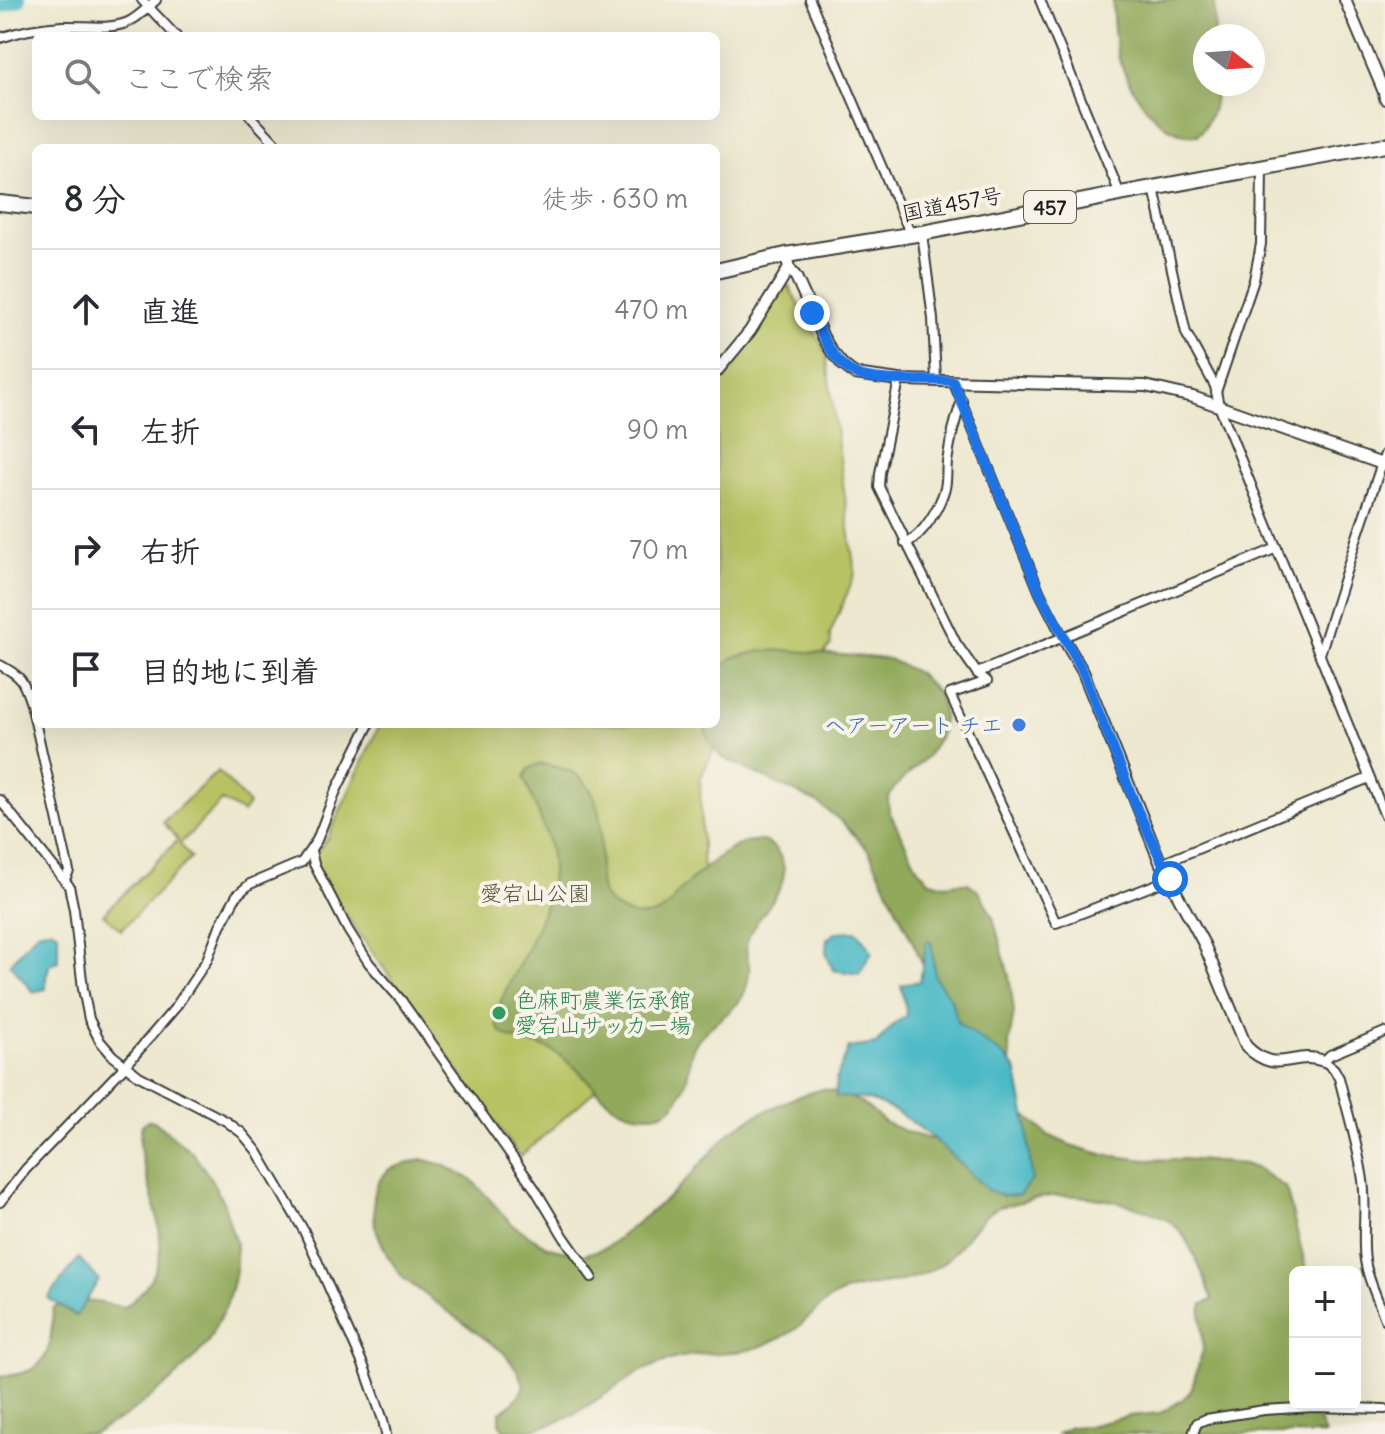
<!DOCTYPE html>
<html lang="ja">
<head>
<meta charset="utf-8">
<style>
	body { margin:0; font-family:Delius,"Klee One",sans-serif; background:#f7f7f7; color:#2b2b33 }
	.controls { position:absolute; right:24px; bottom:24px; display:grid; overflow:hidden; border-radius:12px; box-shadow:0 8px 32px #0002 }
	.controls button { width:72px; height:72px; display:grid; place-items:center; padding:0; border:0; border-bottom:2px solid #e1e1e2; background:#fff; color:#2b2b33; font:40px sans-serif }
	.compass { position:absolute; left:1193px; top:24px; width:72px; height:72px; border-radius:50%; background:#fff; box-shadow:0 8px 32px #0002; rotate:107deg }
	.stop { position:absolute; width:24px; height:24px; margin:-18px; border:6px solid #1a73e8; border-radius:50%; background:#fff }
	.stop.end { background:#1a73e8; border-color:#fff; box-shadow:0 2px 8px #0008 }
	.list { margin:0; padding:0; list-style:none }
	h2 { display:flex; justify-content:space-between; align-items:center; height:104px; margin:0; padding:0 32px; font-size:34px }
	h2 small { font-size:26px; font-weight:400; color:#7c7c81 }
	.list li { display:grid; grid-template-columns:52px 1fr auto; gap:24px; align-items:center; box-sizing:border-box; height:120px; padding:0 32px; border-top:2px solid #e1e1e2 }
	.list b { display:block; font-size:30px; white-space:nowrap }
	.list em { font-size:26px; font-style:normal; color:#7c7c81 }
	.icon { flex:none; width:44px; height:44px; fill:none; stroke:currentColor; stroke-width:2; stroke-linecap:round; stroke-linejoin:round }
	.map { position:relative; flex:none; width:1385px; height:1434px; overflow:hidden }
	.search { position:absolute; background:#fff; box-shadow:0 8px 32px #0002; left:32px; top:32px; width:688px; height:88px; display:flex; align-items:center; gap:20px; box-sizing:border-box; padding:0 28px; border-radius:12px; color:#7c7c81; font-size:30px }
	.panel { position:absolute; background:#fff; box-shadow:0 8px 32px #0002; left:32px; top:144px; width:688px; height:584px; border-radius:12px }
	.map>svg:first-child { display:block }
	.green { fill:#b7c364; stroke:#6a7040; stroke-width:2 }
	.forest { fill:#91a95a; stroke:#56623b; stroke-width:2 }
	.water { fill:#4cb9c6; stroke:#346a71; stroke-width:2 }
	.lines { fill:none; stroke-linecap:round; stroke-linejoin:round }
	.river { stroke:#4cb9c6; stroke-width:14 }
	.minor-casing { stroke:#3b3b37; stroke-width:12 }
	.tertiary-casing { stroke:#3b3b37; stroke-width:14 }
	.trunk-casing { stroke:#3b3b37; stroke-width:18 }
	.minor { stroke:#fff; stroke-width:8 }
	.tertiary { stroke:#fff; stroke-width:10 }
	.trunk { stroke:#fff; stroke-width:14 }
	.route { stroke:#1a73e8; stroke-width:10 }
	.shop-dot { fill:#3f7fe0; stroke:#f7f3e8; stroke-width:3 }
	.leisure-dot { fill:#2e9e5b; stroke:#f7f3e8; stroke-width:3 }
	.labels { text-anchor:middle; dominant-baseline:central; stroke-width:8; stroke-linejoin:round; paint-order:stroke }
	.shield { fill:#f7f3e8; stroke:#5e5c59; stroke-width:2 }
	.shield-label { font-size:20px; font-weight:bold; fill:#1c1c1c }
	.street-label { font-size:22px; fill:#1c1c1c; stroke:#f7f3e8 }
	.shop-label { font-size:22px; fill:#366cbe; stroke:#f7f3e8; text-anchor:end }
	.park-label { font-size:22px; fill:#525635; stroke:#f7f3e8 }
	.leisure-label { font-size:22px; fill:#27864d; stroke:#f7f3e8; text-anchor:start }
</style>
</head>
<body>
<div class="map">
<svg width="1385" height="1434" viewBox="0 0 1385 1434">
	<rect width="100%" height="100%" fill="#f7f3e8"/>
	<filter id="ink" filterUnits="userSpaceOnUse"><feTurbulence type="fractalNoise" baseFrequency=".0125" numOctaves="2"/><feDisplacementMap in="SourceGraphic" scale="16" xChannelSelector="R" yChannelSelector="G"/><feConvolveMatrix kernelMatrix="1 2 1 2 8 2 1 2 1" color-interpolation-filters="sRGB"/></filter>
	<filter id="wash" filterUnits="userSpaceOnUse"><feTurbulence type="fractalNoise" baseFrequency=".006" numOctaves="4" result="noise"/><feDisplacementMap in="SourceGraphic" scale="32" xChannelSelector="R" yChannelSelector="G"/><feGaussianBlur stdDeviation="1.8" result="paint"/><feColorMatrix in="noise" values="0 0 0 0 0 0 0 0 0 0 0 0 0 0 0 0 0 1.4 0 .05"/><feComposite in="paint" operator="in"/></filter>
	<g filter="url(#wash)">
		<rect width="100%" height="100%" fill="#ede8cf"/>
		<g class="green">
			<path d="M788 285 826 353 855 574 830 634 831 645 773 711 719 738 700 779 704 914 619 1069 520 1157 308 863 327 839 380 724H716V378L754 332 776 293Z"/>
			<path d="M218 771 249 804 243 813 222 801 180 844 191 858 121 930 103 914 178 840 163 822Z"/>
		</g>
		<g class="forest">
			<path d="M1113 0H1214L1215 36H1205V84H1216C1215 105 1212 119 1198 135 1161 139 1131 92 1120 62 1115 49 1112 15 1113 0Z"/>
			<path d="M784 650 889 659 918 673 938 693 944 714 940 736 927 756 895 787 888 799 889 811 918 869 930 881 945 885 958 883H968L979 891 993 917 1009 976 1014 1011 1009 1044 1011 1065 1022 1112 1048 1135 1070 1145 1105 1155 1146 1160 1182 1159 1244 1164 1258 1169 1286 1188 1307 1272H1295V1404H1311L1325 1434H1058L1070 1427 1088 1426 1129 1416 1160 1413 1182 1400 1191 1391 1203 1349 1201 1311 1203 1304 1213 1300C1205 1280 1190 1238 1174 1225 1150 1205 1083 1193 1052 1196 1038 1197 1024 1201 1010 1205 1009 1205 1000 1207 999 1207 973 1219 963 1252 938 1266 928 1272 916 1278 905 1280 883 1285 860 1285 840 1294 823 1301 811 1316 797 1328 790 1334 780 1338 771 1342 742 1356 723 1351 694 1355 676 1357 658 1363 642 1371 596 1396 565 1434 504 1430L500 1423V1412C512 1405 519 1398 524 1385L518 1371 503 1352 403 1278 387 1255 375 1227 373 1196 379 1181 389 1169 422 1159 444 1165 472 1180 512 1224 530 1236 549 1247 584 1255 607 1247 675 1192 731 1131 755 1116 798 1096 823 1089 841 1093 862 1103 886 1123 909 1133 930 1139 946 1137 961 1056 917 951 869 851 842 822 818 803 721 757 708 739 704 724H716V673L732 658 760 651Z"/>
			<path d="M542 764C553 767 568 768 577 775 607 798 600 838 600 870 600 880 600 892 606 899 621 916 647 922 666 908 671 905 673 898 677 894 695 876 751 818 776 850 801 882 761 909 749 935 744 947 747 953 749 965 750 974 747 991 741 999 727 1019 700 1028 692 1051 690 1056 690 1063 689 1069 686 1085 678 1108 662 1113 656 1115 649 1115 644 1115 608 1114 596 1085 572 1065 565 1059 556 1052 547 1048 535 1043 503 1040 498 1028 489 1010 522 963 529 945 538 926 547 903 551 882 557 847 536 810 524 778 527 768 532 766 542 764Z"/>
			<path d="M148 1120 154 1121 191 1151 210 1177 224 1204 236 1244V1270L227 1304 207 1344 176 1377 129 1414 93 1434H0V1376C49 1375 51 1351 53 1309 72 1293 102 1304 125 1307 172 1270 163 1237 149 1185 143 1162 137 1149 142 1125Z"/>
		</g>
		<g class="water">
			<path d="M51 929 58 933V961L50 964 46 977V989L33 992 10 964 37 932Z"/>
			<path d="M857 931 872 952 859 974 833 970 826 952 827 939 837 932Z"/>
			<path d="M927 940 931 942 935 977 951 999 958 1023 1005 1057 1016 1068 1027 1125 1032 1180 1019 1195 1003 1196 989 1191C954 1159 914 1113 868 1100 858 1097 847 1097 836 1097V1079L849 1048 876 1044 895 1023 907 1016 901 985 920 981Z"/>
			<path d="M79 1258 99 1280 76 1316 48 1298Z"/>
		</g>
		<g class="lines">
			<path class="river" d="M0 7 19 0"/>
		</g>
	</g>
	<g filter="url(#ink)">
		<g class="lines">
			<g class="minor-casing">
				<g id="minor">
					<path d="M142 0 176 36"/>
					<path d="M810 0 911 235"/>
					<path d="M1040 0 1120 194"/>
					<path d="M0 38C20 31 42 27 62 26 83 25 106 30 126 23 137 19 147 8 156 0"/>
					<path d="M250 116 280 148"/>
					<path d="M1154 188 1186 333 1215 386 1219 406 1385 816"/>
					<path d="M922 233 933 319 936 380"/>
					<path d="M899 380 880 473 879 487 956 643 977 673 987 681 950 694 1056 923 1170 879"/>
					<path d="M953 381 1040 593 1062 636"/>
					<path d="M1216 392 1254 280 1261 244 1262 168"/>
					<path d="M905 543C923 537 940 506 945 488 947 480 946 470 947 462 950 441 955 420 962 400"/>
					<path d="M1320 654 1356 540 1385 454"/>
					<path d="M0 665C23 677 23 681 31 704L69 871 65 879"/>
					<path d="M977 673 1277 548"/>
					<path d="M0 800 69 886 74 910 83 989 89 1019 100 1041 113 1056 139 1076 226 1121 242 1133 257 1151 304 1231 365 1369 383 1420 386 1434"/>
					<path d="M311 851 314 864 348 930 369 963 401 1000 535 1189 564 1237 592 1277"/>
					<path d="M1161 864 1369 778"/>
					<path d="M1385 1032 1330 1055 1324 1061 1334 1069 1339 1078C1347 1110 1357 1142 1362 1174 1367 1199 1363 1223 1364 1248 1364 1273 1377 1296 1385 1319"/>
					<path d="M0 1202 26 1169 125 1066 175 1008 207 960 220 926 237 895 250 884 302 862 317 840 335 793 369 724"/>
					<path d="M1193 1434 1197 1423 1206 1419 1264 1410 1314 1407 1385 1409"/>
				</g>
			</g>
			<g class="tertiary-casing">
				<g id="tertiary">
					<path d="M1345 0 1384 92 1385 99"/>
					<path d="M786 255 789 268 796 277 823 337 832 352 843 365 855 374 899 380 1145 386 1193 397 1385 465"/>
					<path d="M716 372 750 331 789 268"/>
					<path d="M1062 636 1083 672 1161 864 1204 944 1246 1046C1278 1078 1293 1049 1324 1061"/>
				</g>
			</g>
			<g class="trunk-casing">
				<g id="trunk">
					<path d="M0 203 36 207"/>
					<path d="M716 271 786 255 922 233 1120 194 1385 145"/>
				</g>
			</g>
			<use href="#minor" class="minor"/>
			<use href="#tertiary" class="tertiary"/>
			<use href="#trunk" class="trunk"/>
		</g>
	</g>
	<g class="lines" filter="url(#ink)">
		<path class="route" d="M812 313C822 334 832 362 854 373 875 383 928 379 953 381L1040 593 1083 672 1138 811 1170 879"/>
	</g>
	<circle class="shop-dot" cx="1019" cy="725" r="8"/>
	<circle class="leisure-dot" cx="499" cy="1013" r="8"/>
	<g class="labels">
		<rect class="shield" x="1024" y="191" width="52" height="32" rx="6"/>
		<g class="shield-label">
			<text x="1050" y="207">457</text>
		</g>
		<g class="street-label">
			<text transform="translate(952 204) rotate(-11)">国道457号</text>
		</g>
		<g class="shop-label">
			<text x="1003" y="725">ヘアーアート チエ</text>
		</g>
		<g class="park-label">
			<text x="535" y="893">愛宕山公園</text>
		</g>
		<g class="leisure-label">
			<text x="515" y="1000">色麻町農業伝承館<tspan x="515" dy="25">愛宕山サッカー場</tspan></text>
		</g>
	</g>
</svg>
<div class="controls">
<button>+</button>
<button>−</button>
</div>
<svg class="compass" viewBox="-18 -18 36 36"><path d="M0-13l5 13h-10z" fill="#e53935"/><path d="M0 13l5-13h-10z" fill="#7c7c81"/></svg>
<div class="stop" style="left:1170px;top:879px"></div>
<div class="stop end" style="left:812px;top:313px"></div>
<div class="search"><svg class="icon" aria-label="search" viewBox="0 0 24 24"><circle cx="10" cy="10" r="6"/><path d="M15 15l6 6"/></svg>ここで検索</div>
<section class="panel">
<h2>8 分<small>徒歩 · 630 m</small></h2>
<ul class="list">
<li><svg class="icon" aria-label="ahead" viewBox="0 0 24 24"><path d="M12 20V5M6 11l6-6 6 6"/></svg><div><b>直進</b></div><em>470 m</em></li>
<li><svg class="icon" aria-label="left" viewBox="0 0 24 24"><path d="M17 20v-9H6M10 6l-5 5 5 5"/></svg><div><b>左折</b></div><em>90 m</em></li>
<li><svg class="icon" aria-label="right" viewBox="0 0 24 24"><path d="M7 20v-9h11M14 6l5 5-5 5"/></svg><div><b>右折</b></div><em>70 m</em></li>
<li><svg class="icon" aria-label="arrive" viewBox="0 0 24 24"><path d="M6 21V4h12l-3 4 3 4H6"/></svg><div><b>目的地に到着</b></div></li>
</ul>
</section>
</div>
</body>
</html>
